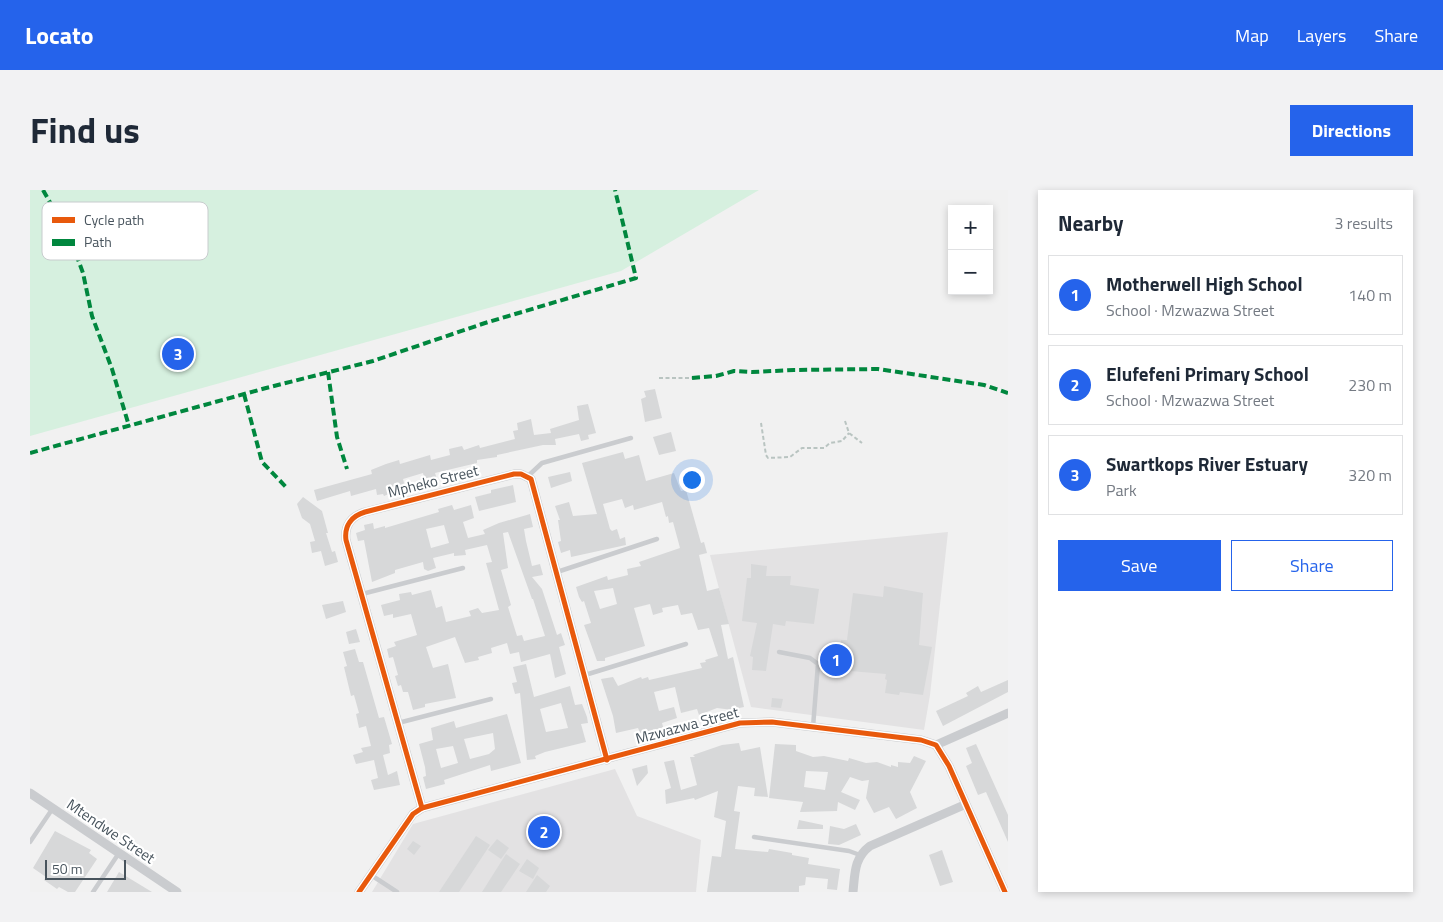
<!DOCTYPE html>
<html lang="en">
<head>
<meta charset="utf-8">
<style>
	body { margin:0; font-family:"Titillium Web",sans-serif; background:#f2f2f3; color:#1f2937 }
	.controls { position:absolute; right:15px; top:15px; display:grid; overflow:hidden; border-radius:0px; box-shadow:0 2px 8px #0003 }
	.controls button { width:45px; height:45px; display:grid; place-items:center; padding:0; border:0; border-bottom:1px solid #e0e1e3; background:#fff; color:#1f2937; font:25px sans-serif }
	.scale { position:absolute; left:15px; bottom:12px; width:81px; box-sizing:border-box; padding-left:5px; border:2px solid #48545d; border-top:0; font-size:14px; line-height:18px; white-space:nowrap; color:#48545d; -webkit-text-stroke:4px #fff; paint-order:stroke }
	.you { position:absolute; left:661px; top:289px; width:18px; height:18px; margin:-12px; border:4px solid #fff; border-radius:50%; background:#1a73e8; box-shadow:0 0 0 8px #1a73e833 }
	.badge { display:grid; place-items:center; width:32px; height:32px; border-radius:50%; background:#2563eb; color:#fff; font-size:16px; font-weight:700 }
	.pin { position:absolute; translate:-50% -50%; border:2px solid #fff; box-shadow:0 1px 5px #0006 }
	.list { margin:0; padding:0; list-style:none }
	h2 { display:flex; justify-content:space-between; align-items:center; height:65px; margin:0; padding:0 20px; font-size:21px }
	h2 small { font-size:16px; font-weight:400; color:#747a83 }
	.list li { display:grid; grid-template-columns:32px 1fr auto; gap:15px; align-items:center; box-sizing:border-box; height:80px; margin:0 10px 10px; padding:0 10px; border:1px solid #e0e1e3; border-radius:0px }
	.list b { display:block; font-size:19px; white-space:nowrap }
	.list p { margin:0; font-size:16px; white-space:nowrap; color:#747a83 }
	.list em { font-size:16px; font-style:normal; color:#747a83 }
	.actions { display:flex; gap:10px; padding:15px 20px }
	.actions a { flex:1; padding:11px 0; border:1px solid #2563eb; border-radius:0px; text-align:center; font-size:18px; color:#2563eb }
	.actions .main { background:#2563eb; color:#fff }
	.map { position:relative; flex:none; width:978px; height:702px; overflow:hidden; border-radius:0px }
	header { display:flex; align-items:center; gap:30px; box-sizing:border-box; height:70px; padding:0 25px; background:#2563eb; color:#fff }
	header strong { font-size:24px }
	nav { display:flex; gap:28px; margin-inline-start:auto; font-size:18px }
	.intro { display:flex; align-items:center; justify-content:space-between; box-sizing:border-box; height:120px; padding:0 30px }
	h1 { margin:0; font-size:35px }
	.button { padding:12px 22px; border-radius:0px; background:#2563eb; color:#fff; font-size:18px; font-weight:700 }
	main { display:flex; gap:30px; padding:0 30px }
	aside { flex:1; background:#fff; border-radius:0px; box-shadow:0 2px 8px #0003 }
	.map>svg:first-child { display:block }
	.education { fill:#e3e2e3 }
	.green { fill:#d6f0df }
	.building { fill:#d7d8d9; fill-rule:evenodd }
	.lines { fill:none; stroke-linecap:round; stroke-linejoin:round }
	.path { stroke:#b9c4c1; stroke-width:2; stroke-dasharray:4 2.5; stroke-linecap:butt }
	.lane { stroke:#cacccf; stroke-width:4.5 }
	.street { stroke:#cacccf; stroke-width:9 }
	.quiet { stroke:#00873e; stroke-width:4; stroke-dasharray:8 4; stroke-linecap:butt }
	.cycleway-casing { stroke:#fff; stroke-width:8 }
	.cycleway { stroke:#e8590c; stroke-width:5 }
	.labels { text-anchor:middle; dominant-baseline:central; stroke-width:4.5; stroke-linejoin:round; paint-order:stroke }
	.street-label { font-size:15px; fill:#48545d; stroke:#fff }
	.key { fill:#fff; stroke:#c8ccce; stroke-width:1 }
	.key-label { font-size:14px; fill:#48545d }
</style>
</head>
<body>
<header>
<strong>Locato</strong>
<nav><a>Map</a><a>Layers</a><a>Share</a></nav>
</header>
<div class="intro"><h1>Find us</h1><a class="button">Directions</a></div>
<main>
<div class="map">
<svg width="978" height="702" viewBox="0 0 978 702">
	<rect width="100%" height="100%" fill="#f1f1f1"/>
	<g class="education">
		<path d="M918 342 900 505 894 540 721 517 680 365Z"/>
		<path d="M585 579 607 626 671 650 666 702H342L383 634Z"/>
	</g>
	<path class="green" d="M0 0H729L591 81 0 246Z"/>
	<g class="building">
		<path d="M625 199 632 228 615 232 611 209 616 207 614 201Z"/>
		<path d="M558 214 566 243 558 245 559 249 551 251 549 244 525 249 526 255H513L467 265V267L447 270V273L405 283 407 289 395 291 393 283 373 289 375 297 354 306 353 304 347 305 346 299 321 306 320 301 287 311 284 300 342 284 341 280 356 274 369 270 370 274 400 265 401 270 420 265 419 259 432 256 434 260 449 255 450 258 485 249 483 241 488 240 487 233 501 229 504 245 521 243 520 239 549 230 547 216Z"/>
		<path d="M641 242 646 261 629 265 623 247Z"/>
		<path d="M593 262 595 269 609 265 616 291 644 283 651 301 656 300 671 353 674 352 677 363 669 365 677 401 689 398 699 434 691 435 698 469 703 467 714 517 709 518 710 521 687 518 669 525 667 519 651 523 645 497 624 502 629 521 644 517 647 528 632 533 634 540 612 547 608 538 586 543 583 526 571 489 583 487 588 496 611 487 612 489 618 487 619 490 672 478 670 473 676 472 675 470 688 466 679 438 668 440 662 423 651 425 648 415 632 418 633 422 623 425 620 414 604 418 615 456 575 468V471H567L554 435 561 433 554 411 552 412 549 407 546 397 577 386 578 390 598 385 597 379 611 376 609 372 650 358 643 332 639 333 638 326 636 327 632 312 604 320 603 315 595 318 592 309 573 314 580 339 582 341 587 339 590 349 595 347 596 355 541 367 540 360 531 363 528 352 531 351 528 330H530L525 316 539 312 543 326 567 324 552 273ZM583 398 587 414 570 419 564 401Z"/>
		<path d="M540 282 542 291 521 298 518 287Z"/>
		<path d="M483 295 486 312 449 321 445 307 461 303V300Z"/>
		<path d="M273 307 292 321 298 343H296L302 362 305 361 308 372 295 376 291 361 282 363 280 352 285 351 280 334 272 328 267 314Z"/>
		<path d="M422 315 424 320 441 315 444 328 433 332 438 348 455 344 453 340 469 333 500 324 503 337 494 339 496 351 502 376 510 374 513 385 502 387 512 399 527 445 531 443 535 455 529 457 536 484 525 488 520 464 491 472 489 462 480 464 477 453 461 458 462 463 448 467 449 470 435 473 425 447 396 457 403 478 418 474 426 508 395 514V517L383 520 378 502H373L371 495 368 496 365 486 368 485 363 467 359 468 357 459 366 456 364 452 387 445 381 424 363 428V424L354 426 351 415 370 410 369 404 381 402 382 405 401 400 406 418 412 416 416 432 441 426 439 421 448 418 452 423 469 420 456 373 462 372 457 355 435 360 436 365 424 366V363L403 368 406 378 398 381 394 379 393 372 365 380V383L342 392 334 350 328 351 326 343 335 340 334 335 343 333 344 339 355 336V338L409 322 408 319ZM414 335 419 353 401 358 396 339ZM478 342 502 409H503L515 446 494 451 492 445 487 446 478 417 481 415 471 380 478 378 473 343Z"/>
		<path d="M721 374 737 376 736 386H761L760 395 789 399 784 434 756 431 755 436 743 434 736 481 722 480 723 467 720 466 727 433 712 431 717 388H721Z"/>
		<path d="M854 396 893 403 889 455 902 457 893 505 870 502 869 505 855 503 857 490 855 489 856 484 808 480 811 450H817L823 403 853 407Z"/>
		<path d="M313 411 316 422 296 429 292 415Z"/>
		<path d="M326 439 330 452 319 454 316 442Z"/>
		<path d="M325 459 329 472H333L349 528 354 527 362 554 359 555 360 563 353 565 358 585 367 581 370 595 344 600 341 590 348 588 344 570 326 574 323 565 333 562 331 558 341 556 336 536 329 538 326 524 329 523 324 505 321 506 314 477 317 476 313 462Z"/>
		<path d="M496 474 504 507 540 496 545 515 552 514 557 527 558 533 551 534 556 552 515 562 505 566 506 569 497 570 490 503 485 504 482 493 487 492 483 477ZM531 513 538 538 516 542 510 519Z"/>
		<path d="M978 490V502L913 536 906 521 938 506 936 503 948 496 951 502Z"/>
		<path d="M742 508 753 509 751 518 741 517Z"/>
		<path d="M477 524 491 573 461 581 460 575 414 590 415 594 396 599 393 587 396 586 395 577 389 554 403 550 401 538 424 531 426 538ZM463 543 465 559 459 564 440 569 434 549ZM423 556 428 573 411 578 406 559Z"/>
		<path d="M709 553 711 561 730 557 738 607 724 606 725 598 708 596 704 621 710 622 705 659 738 662 739 659 762 663V665L779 668 778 674 810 679 807 700 797 699 798 689 776 687 775 695 769 696V702H677L682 666 691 667 696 631 684 627 688 601 665 610 664 608 636 614 635 600 641 598 634 572 644 570 651 600 667 595 660 567H665L663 565 692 555Z"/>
		<path d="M745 554 766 555V561L783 567 794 566 818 571 819 568 836 573 847 572 861 577V575L868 577V572L880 573 884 566 896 571 880 602 887 618 866 629 859 617 844 623 836 608 839 590 832 591 820 587 811 602 830 610 825 620 808 612 807 621 770 622 773 612 739 608ZM776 581 798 582 795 600 774 597Z"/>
		<path d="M946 554 978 625V652L956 602 948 605 936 576 942 573 936 558Z"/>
		<path d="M617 575 618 583 607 596 602 579Z"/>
		<path d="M769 630 793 635V639H767Z"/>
		<path d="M826 634 831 645 809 655 798 654 800 636 814 639Z"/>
		<path d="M25 641 61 660 59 663 67 669 45 702H38L29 697 27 699 14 690 16 687 3 678Z"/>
		<path d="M446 646 460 655 429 702H409Z"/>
		<path d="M467 649 479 658 471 669 458 660Z"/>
		<path d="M383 651 391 656 384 665 377 659Z"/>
		<path d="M912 660 923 692 910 696 899 665Z"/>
		<path d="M476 664 490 674 471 702H452Z"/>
		<path d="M497 669 509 678 503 689 489 681Z"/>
		<path d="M89 682 122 702H77Z"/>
		<path d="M507 685 520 696 516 702H496Z"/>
	</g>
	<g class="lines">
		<g class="path">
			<path d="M629 188H662"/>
			<path d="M815 231 819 243 832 253"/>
			<path d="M731 233 736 265 738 268 760 267 772 258H794L800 253 812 251 819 243"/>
		</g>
		<g class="lane">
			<path d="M497 287 512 273 601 248"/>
			<path d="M527 382 627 349"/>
			<path d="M332 404 433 378"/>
			<path d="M749 462 780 468 788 474 783 537"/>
			<path d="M555 485 656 454"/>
			<path d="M368 533 461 509"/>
			<path d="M724 647 819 661 830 665"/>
			<path d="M0 652 23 618"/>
			<path d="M341 685 367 702"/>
			<path d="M63 702 89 663"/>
		</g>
		<g class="street">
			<path d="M906 555 978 523"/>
			<path d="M0 603 147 702"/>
			<path d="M392 618 316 350C314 335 322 326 335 322L484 284H491L501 289 577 570"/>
			<path d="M329 702 383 624 392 618 710 533 742 532 891 550 906 555 919 576 975 702"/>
			<path d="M823 702C825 683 824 668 840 656L934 615"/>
		</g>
		<g class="quiet">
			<path d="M13 0 21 14 34 45 46 64 53 83 62 126 82 179 99 236"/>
			<path d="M298 182 307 247 317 279"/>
			<path d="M662 188 686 186 704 181 722 182 764 180 848 179 954 195 978 203"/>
			<path d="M214 204 232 272 256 297"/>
			<path d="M0 263 236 198 343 171 455 133 606 88 585 0"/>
		</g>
		<g class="cycleway-casing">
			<g id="cycleway">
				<path d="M392 618 316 350C314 335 322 326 335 322L484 284H491L501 289 577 570"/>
				<path d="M329 702 383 624 392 618 710 533 742 532 891 550 906 555 919 576 975 702"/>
			</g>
		</g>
		<use href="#cycleway" class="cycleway"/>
	</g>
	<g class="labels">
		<g class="street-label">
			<text transform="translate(403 291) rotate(-14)">Mpheko Street</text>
			<text transform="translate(657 535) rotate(-15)">Mzwazwa Street</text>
			<text transform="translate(81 641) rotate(34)">Mtendwe Street</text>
		</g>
	</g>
	<rect x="12" y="12" width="166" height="58" rx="8" class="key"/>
	<rect x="22" y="27" width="23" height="6" fill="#e8590c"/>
	<rect x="22" y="49" width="23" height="7" fill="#00873e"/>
	<g class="key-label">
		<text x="54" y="35">Cycle path</text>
		<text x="54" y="57">Path</text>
	</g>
</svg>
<div class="controls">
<button>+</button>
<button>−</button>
</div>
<div class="scale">50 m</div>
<div class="you"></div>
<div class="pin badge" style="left:806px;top:470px">1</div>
<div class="pin badge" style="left:514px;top:642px">2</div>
<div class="pin badge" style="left:148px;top:164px">3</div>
</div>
<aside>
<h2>Nearby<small>3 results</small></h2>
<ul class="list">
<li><span class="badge">1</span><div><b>Motherwell High School</b><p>School · Mzwazwa Street</p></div><em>140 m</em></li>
<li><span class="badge">2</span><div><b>Elufefeni Primary School</b><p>School · Mzwazwa Street</p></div><em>230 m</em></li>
<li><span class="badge">3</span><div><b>Swartkops River Estuary</b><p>Park</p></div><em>320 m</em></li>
</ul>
<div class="actions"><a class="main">Save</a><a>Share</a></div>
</aside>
</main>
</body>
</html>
